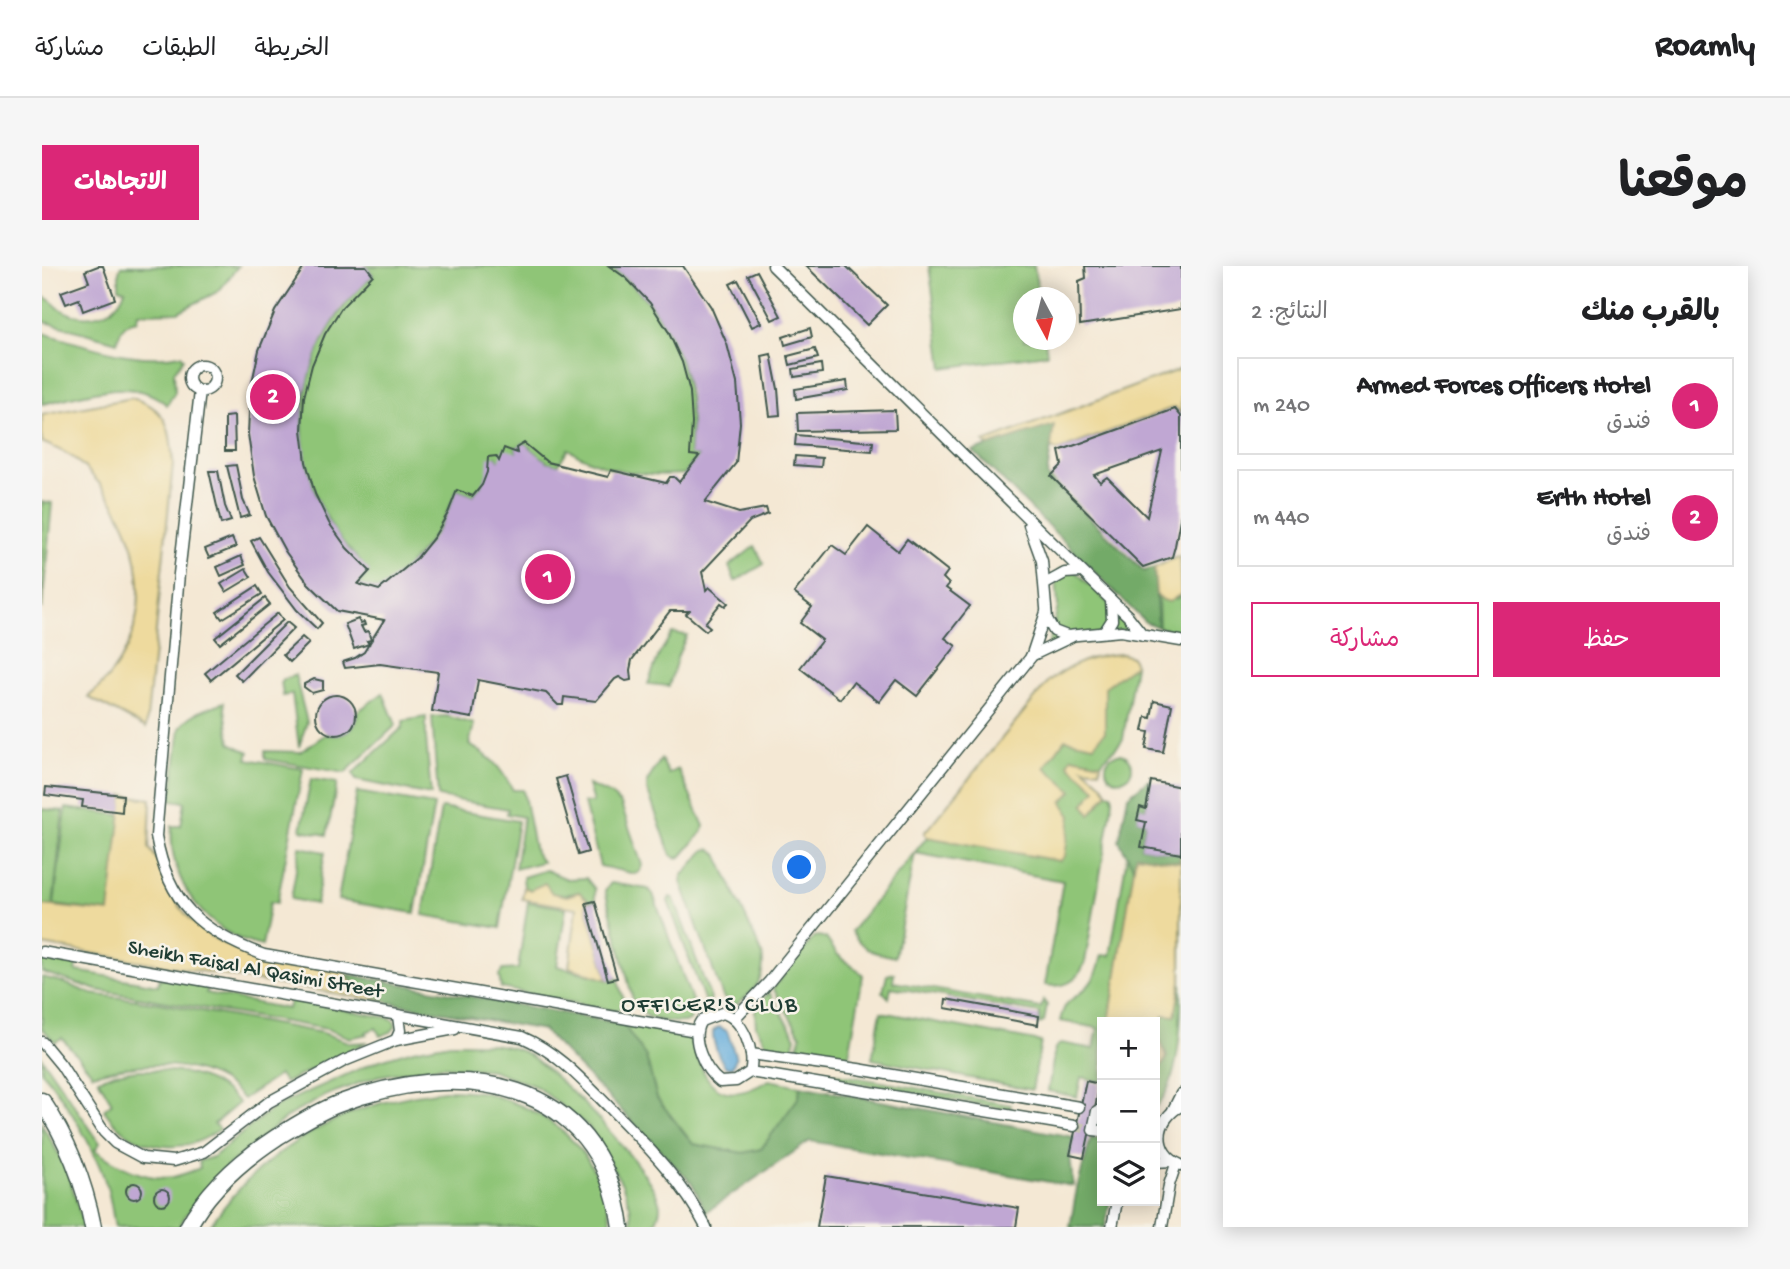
<!DOCTYPE html>
<html lang="ar">
<head>
<meta charset="utf-8">
<style>
	body { margin:0; font-family:"Gochi Hand","Playpen Sans Arabic",sans-serif; background:#f6f6f6; color:#202124; direction:rtl }
	.controls { position:absolute; right:21px; bottom:21px; display:grid; overflow:hidden; border-radius:0px; box-shadow:0 4px 18px #0003 }
	.controls button { width:63px; height:63px; display:grid; place-items:center; padding:0; border:0; border-bottom:2px solid #e0e0e0; background:#fff; color:#202124; font:35px sans-serif }
	.compass { position:absolute; left:971px; top:21px; width:63px; height:63px; border-radius:50%; background:#fff; box-shadow:0 4px 18px #0003; rotate:173deg }
	.you { position:absolute; left:758px; top:602px; width:24px; height:24px; margin:-18px; border:5px solid #fff; border-radius:50%; background:#1a73e8; box-shadow:0 0 0 10px #1a73e833 }
	.badge { display:grid; place-items:center; width:46px; height:46px; border-radius:50%; background:#db2777; color:#fff; font-size:23px; font-weight:700 }
	.pin { position:absolute; translate:-50% -50%; border:4px solid #fff; box-shadow:0 2px 7px #0006 }
	.list { margin:0; padding:0; list-style:none }
	h2 { display:flex; justify-content:space-between; align-items:center; height:91px; margin:0; padding:0 28px; font-size:30px }
	h2 small { font-size:23px; font-weight:400; color:#757577 }
	.list li { display:grid; grid-template-columns:46px 1fr auto; gap:21px; align-items:center; box-sizing:border-box; height:98px; margin:0 14px 14px; padding:0 14px; border:2px solid #e0e0e0; border-radius:0px }
	.list b { display:block; font-size:26px; white-space:nowrap }
	.list p { margin:0; font-size:23px; white-space:nowrap; color:#757577 }
	.list em { font-size:23px; font-style:normal; color:#757577 }
	.actions { display:flex; gap:14px; padding:21px 28px }
	.actions a { flex:1; padding:16px 0; border:2px solid #db2777; border-radius:0px; text-align:center; font-size:24px; color:#db2777 }
	.actions .main { background:#db2777; color:#fff }
	.icon { flex:none; width:38px; height:38px; fill:none; stroke:currentColor; stroke-width:2; stroke-linecap:round; stroke-linejoin:round }
	.map { position:relative; flex:none; width:1139px; height:961px; overflow:hidden; direction:ltr; border-radius:0px }
	header { display:flex; align-items:center; gap:42px; box-sizing:border-box; height:98px; padding:0 35px; background:#fff; border-bottom:2px solid #e0e0e0 }
	header strong { font-size:33px }
	nav { display:flex; gap:38px; margin-inline-start:auto; font-size:24px }
	.intro { display:flex; align-items:center; justify-content:space-between; box-sizing:border-box; height:168px; padding:0 42px }
	h1 { margin:0; font-size:49px }
	.button { padding:18px 32px; border-radius:0px; background:#db2777; color:#fff; font-size:24px; font-weight:700 }
	main { display:flex; gap:42px; padding:0 42px }
	aside { flex:1; background:#fff; border-radius:0px; box-shadow:0 4px 18px #0003 }
	.map>svg:first-child { display:block }
	.green { fill:#8fc577; stroke:#578156; stroke-width:2 }
	.forest { fill:#73aa68; stroke:#49744e; stroke-width:2 }
	.sand { fill:#eeda9e; stroke:#868c69; stroke-width:2 }
	.water { fill:#64acdb; stroke:#427488; stroke-width:2 }
	.building { fill:#c0a7d3; fill-rule:evenodd }
	.lines { fill:none; stroke-linecap:round; stroke-linejoin:round }
	.minor-tunnel { stroke:#c9c6b4; stroke-width:10; stroke-dasharray:10 5; stroke-linecap:butt }
	.minor-casing { stroke:#3f574c; stroke-width:13 }
	.trunk-casing { stroke:#3f574c; stroke-width:19 }
	.minor { stroke:#fff; stroke-width:10 }
	.trunk { stroke:#fff; stroke-width:16 }
	.labels { text-anchor:middle; dominant-baseline:central; stroke-width:5; stroke-linejoin:round; paint-order:stroke }
	.street-label { font-size:21px; fill:#1f3d34; stroke:#f7f3e8 }
	.neighbourhood-label { font-size:23px; letter-spacing:2px; fill:#1f3d34; stroke:#f7f3e8 }
</style>
</head>
<body>
<header>
<strong>Roamly</strong>
<nav><a>الخريطة</a><a>الطبقات</a><a>مشاركة</a></nav>
</header>
<div class="intro"><h1>موقعنا</h1><a class="button">الاتجاهات</a></div>
<main>
<aside>
<h2>بالقرب منك<small>النتائج: 2</small></h2>
<ul class="list">
<li><span class="badge">1</span><div><b>Armed Forces Officers Hotel</b><p>فندق</p></div><em>240 m</em></li>
<li><span class="badge">2</span><div><b>Erth Hotel</b><p>فندق</p></div><em>440 m</em></li>
</ul>
<div class="actions"><a class="main">حفظ</a><a>مشاركة</a></div>
</aside>
<div class="map">
<svg width="1139" height="961" viewBox="0 0 1139 961">
	<rect width="100%" height="100%" fill="#f7f3e8"/>
	<filter id="ink" filterUnits="userSpaceOnUse"><feTurbulence type="fractalNoise" baseFrequency=".0143" numOctaves="2"/><feDisplacementMap in="SourceGraphic" scale="14" xChannelSelector="R" yChannelSelector="G"/><feConvolveMatrix kernelMatrix="1 2 1 2 8 2 1 2 1" color-interpolation-filters="sRGB"/></filter>
	<filter id="wash" filterUnits="userSpaceOnUse"><feTurbulence type="fractalNoise" baseFrequency=".00686" numOctaves="4" result="noise"/><feDisplacementMap in="SourceGraphic" scale="28" xChannelSelector="R" yChannelSelector="G"/><feGaussianBlur stdDeviation="1.57" result="paint"/><feColorMatrix in="noise" values="0 0 0 0 0 0 0 0 0 0 0 0 0 0 0 0 0 1.4 0 .05"/><feComposite in="paint" operator="in"/></filter>
	<g filter="url(#wash)">
		<rect width="100%" height="100%" fill="#f4e8d4"/>
		<g class="green">
			<path d="M79 0H196L177 25 136 46 96 47 95 54C82 57 78 64 75 76L0 55V31C9 32 11 38 18 43 42 57 74 51 83 24L77 22V5Z"/>
			<path d="M324 0H567C632 47 654 110 648 188L657 190 643 208C602 211 562 206 526 183L516 199 505 196 482 177 474 182 475 187 457 195 454 190 440 219 431 230 415 224C399 266 374 298 337 324L316 318 327 305C313 290 297 274 287 256 238 170 260 73 331 9Z"/>
			<path d="M887 0H992L997 31 982 32V74H1003L1005 88 901 102Z"/>
			<path d="M0 67C45 79 91 98 139 89L142 92 132 106 133 126 125 139C91 108 40 130 0 138Z"/>
			<path d="M0 236 10 237 0 343Z"/>
			<path d="M713 280 722 298 693 315 687 300Z"/>
			<path d="M1029 301 1092 362 1035 374 1008 389 1004 388 1016 341 1014 309 1019 303Z"/>
			<path d="M1139 328V367L1117 361 1116 330 1121 334 1134 333Z"/>
			<path d="M630 367 645 369 636 389 627 420 606 418 617 389Z"/>
			<path d="M1093 399 1081 473C1075 483 1066 487 1059 497L1030 491 1054 523 1048 549 1066 527 1070 528 1071 534 1043 696C1036 716 1023 722 1003 719L1021 615 873 587 853 691C829 686 823 686 809 665L885 571 1018 595 1020 536 1003 501 1023 473 1052 479 1063 420Z"/>
			<path d="M253 409 265 456 257 481 250 428 241 430 239 415Z"/>
			<path d="M341 427 354 459 303 507 223 493V485L258 486 284 468C300 472 316 465 315 446Z"/>
			<path d="M182 436 188 477 207 486 205 493 261 503 235 637 228 636 220 680C165 669 125 615 130 560H139L143 536 129 534 138 462C148 446 165 443 182 436Z"/>
			<path d="M404 450 432 458 427 479C450 491 458 501 471 524H481L493 586 500 596 473 603 481 551 465 548 466 543 396 531 390 451Z"/>
			<path d="M384 451V472L389 529 314 514 311 507 361 461V455Z"/>
			<circle cx="1077" cy="501" r="13"/>
			<path d="M619 493 627 508 636 503 662 560 660 566 639 591 633 592 629 589 605 523V516Z"/>
			<path d="M269 513 295 517 285 569 259 564Z"/>
			<path d="M546 519 568 528 579 538 600 599 598 605 593 608 558 600 542 537H551Z"/>
			<path d="M315 526 392 539 373 647 296 634Z"/>
			<path d="M24 542 79 549 67 646 12 639Z"/>
			<path d="M399 542 476 555 458 662 381 649Z"/>
			<path d="M0 543 21 545 11 640 0 639Z"/>
			<path d="M258 581 283 586 274 638 249 633Z"/>
			<path d="M669 583 675 588 720 687C724 710 715 724 695 738H689L681 731 639 616 640 610 663 584Z"/>
			<path d="M1085 590 1092 602 1067 756H1060V816L1039 811 1035 831 1006 825 1013 782 1019 777 1052 783 1056 762 1018 755C1024 729 1031 737 1046 720 1054 711 1057 701 1060 689L1068 690Z"/>
			<path d="M504 604 525 613 544 612 553 623V635L548 636 537 626C521 631 497 629 482 621L481 611Z"/>
			<path d="M569 617 606 623 611 628 652 740 648 755C638 758 617 755 607 751 600 748 595 740 591 734L563 624Z"/>
			<path d="M628 631 632 633 669 733 667 736H663L626 635Z"/>
			<path d="M486 636 524 642 515 700 566 714 575 712 582 734 580 742 572 745 459 722 457 709 461 704 476 703Z"/>
			<path d="M777 670 784 672 795 688 821 709 806 794 755 785 759 770 731 722 772 671Z"/>
			<path d="M0 691 35 697 34 705 116 719 118 712 166 720 164 727 246 743 248 734 348 752 352 755 354 760 349 766 338 770 334 762 324 766 325 768 308 772 285 763 55 724 0 706Z"/>
			<path d="M852 707 851 716 999 742 1001 734 1005 739 1002 756 997 758 998 747 849 721 847 732 841 726 845 709Z"/>
			<path d="M0 711 20 716 50 728 117 737 281 767 309 777 325 776 243 817 237 809 201 833C166 791 100 795 51 808L20 772 13 776 0 762Z"/>
			<path d="M1139 716C1139 753 1139 819 1113 841V810L1125 792 1116 769 1122 748 1133 749Z"/>
			<path d="M727 726 754 771 751 784 724 778 714 760 713 744Z"/>
			<path d="M839 746 999 776 990 824 830 793Z"/>
			<path d="M581 758 640 767C653 775 653 786 659 800 673 835 699 831 727 814L758 820 757 831 719 883 701 887 651 878 615 832 604 791Z"/>
			<path d="M408 777C432 777 460 776 482 786 510 800 617 910 618 941 618 948 614 955 611 961H591L588 940 580 918 547 861 495 821 450 804 400 800 336 810 285 829 246 850 180 905 144 949 137 961H73C70 947 69 932 64 918 54 885 23 832 0 806V792L58 877 53 884C74 899 103 915 131 911 140 909 150 905 158 902L157 895 171 891 232 841 335 795 371 784Z"/>
			<path d="M722 795 969 839 968 844 721 800Z"/>
			<path d="M96 804C135 803 170 807 197 837L172 858 178 863C139 892 89 884 62 844L70 837 56 813 73 807Z"/>
			<path d="M411 824C422 825 433 825 444 827 452 829 461 833 470 836 528 858 561 900 570 961H167C225 877 310 833 411 824Z"/>
			<path d="M0 858 25 903 42 961H0Z"/>
		</g>
		<g class="forest">
			<path d="M1012 159 1005 210 1102 305 1112 302 1116 361 1103 356 931 185Z"/>
			<path d="M1107 513 1109 515 1104 543 1098 542 1096 554 1104 556 1099 581 1139 588 1137 596 1094 589 1092 602 1077 575 1086 530Z"/>
			<path d="M304 708 581 758 604 791 615 832 651 878 701 887 719 883 757 831 758 820 1032 871 1028 889 1031 920 768 875 664 946 650 917 501 764 345 736 316 723Z"/>
			<path d="M1049 872 1060 874V935H1068L1063 961H1028L1035 922Z"/>
		</g>
		<g class="sand">
			<path d="M1139 103V148L1133 141 1015 185 1009 181 1012 159 946 180 942 176Z"/>
			<path d="M90 132C128 143 128 164 131 198L104 462 46 431C124 368 107 254 33 193 24 186 11 181 0 176V149Z"/>
			<path d="M1137 290 1139 328 1127 336 1121 334 1114 328 1112 302Z"/>
			<path d="M1080 388 1090 391 1093 399 1063 421V466L1052 479 1023 473 1003 501 1030 525 1020 536 1029 550 1023 590 1018 595 885 571 882 567 1007 415C1029 398 1051 389 1080 388Z"/>
			<path d="M1030 491 1059 497 1058 504 1042 502 1060 518 1066 527 1048 549 1042 538 1054 523 1026 498Z"/>
			<path d="M81 529 109 533 107 582C122 599 125 621 137 639 173 693 244 696 302 706 310 723 329 729 345 736L0 679V639L67 646Z"/>
			<path d="M1139 586V716L1133 750 1122 749 1116 769 1125 792 1113 810V756H1067L1094 589 1137 596Z"/>
			<path d="M503 617 510 627 525 630 537 626 548 636 544 638 566 714 527 701 535 642 480 633 482 621 488 624Z"/>
		</g>
		<path class="water" d="M677 761 685 765 694 792 690 801H684C677 793 670 775 671 765Z"/>
		<g id="blocks">
			<g class="building">
				<path d="M56 0H61L73 33 41 45 37 33 24 38 19 26 47 16 43 5Z"/>
				<path d="M263 0H324L331 9 300 41 283 68 270 99 262 131 260 164 264 196 273 228 287 257 305 282 328 305 316 318 337 324 375 292 392 271 406 247 415 224 431 230 440 219 445 206 446 191 454 190 457 195 462 182 475 187 474 182 482 177 505 196 566 211 569 204 624 217 628 211H632L637 216 657 190 648 189 650 157 648 126 640 96 626 65 608 37 584 12 567 0H641L669 41 685 78 695 117 698 157 694 197 663 236 697 247 724 242 726 248 708 255 660 306 664 324 667 321 686 337 683 340 679 337 663 357 668 361 664 365 644 348 647 345H628L590 394 588 404 589 414 584 415 577 411 573 413 554 435 522 431 521 439H516L504 427 436 414 430 452 390 445 396 406 338 398 303 402 301 396 313 392 322 386 342 354 295 345 266 317 243 285 224 250 212 210 206 168 208 126 217 84 233 45Z"/>
				<path d="M764 0H804L845 39 825 59Z"/>
				<path d="M1043 0H1139V43L1038 59 1037 15 1044 12Z"/>
				<path d="M715 5 739 50 730 54 706 9Z"/>
				<path d="M696 14 719 57 710 61 688 18Z"/>
				<path d="M768 62 770 71 743 79 741 71Z"/>
				<path d="M773 83 776 92 748 99 746 90Z"/>
				<path d="M729 88 736 123 738 149 728 150 720 90Z"/>
				<path d="M779 98 780 107 752 111 751 103Z"/>
				<path d="M805 115 806 124 754 133 753 123Z"/>
				<path d="M1133 143 1139 150V248L1133 280 1130 291 1101 301 1009 210 1020 199 1017 185ZM1120 185 1105 251 1065 211 1058 216 1052 209Z"/>
				<path d="M853 144 854 163 756 165 755 147Z"/>
				<path d="M192 150 193 185H183V151Z"/>
				<path d="M754 169 831 176 830 185 753 179Z"/>
				<path d="M753 190 780 192 779 201 752 199Z"/>
				<path d="M194 199 201 234 208 249 198 252 185 200Z"/>
				<path d="M167 205H176L183 240 189 255 179 258Z"/>
				<path d="M826 261 856 285 865 273 906 305 901 312 907 318 904 322 928 340 903 372 914 380 875 430 854 414 837 436 811 416 798 433 758 402 780 374 758 357 770 341 752 327 790 279 804 289Z"/>
				<path d="M217 271 248 321 280 357 275 363 255 344 226 306 209 275Z"/>
				<path d="M190 272 194 281 167 292 163 283Z"/>
				<path d="M199 290 203 299 179 310 175 301Z"/>
				<path d="M204 303 209 311 184 326 179 318Z"/>
				<path d="M215 320 220 328 180 353 175 346Z"/>
				<path d="M223 332 228 338 178 378 173 372Z"/>
				<path d="M236 347 241 354 169 414 163 407Z"/>
				<path d="M316 353 318 357 322 356 323 359 319 360 322 366 326 365 329 374 325 375 327 378 312 383 303 358Z"/>
				<path d="M245 356 252 362 200 415 193 408Z"/>
				<path d="M260 371 267 377 248 396 241 389Z"/>
				<path d="M272 413 281 415V424L270 427 262 421V418Z"/>
				<circle cx="294" cy="449" r="20"/>
				<path d="M1112 435 1130 439 1121 486 1104 483 1107 466 1101 465 1104 451 1109 452Z"/>
				<path d="M524 510 546 586 536 589 514 513Z"/>
				<path d="M1109 515 1139 521V588L1099 581 1104 556 1095 554 1098 541 1104 543Z"/>
				<path d="M4 521 81 529 80 546 40 541 41 534 3 529Z"/>
				<path d="M553 635 575 712 566 714 544 637Z"/>
				<path d="M904 733 997 750 996 759 903 742Z"/>
				<path d="M1044 815 1058 818 1042 892 1028 889Z"/>
				<path d="M784 910 977 942 974 961H775Z"/>
				<circle cx="92" cy="925" r="8"/>
				<circle cx="120" cy="931" r="8"/>
			</g>
		</g>
	</g>
	<g filter="url(#ink)">
		<use href="#blocks" fill-opacity="0" stroke="#3f574c" stroke-width="2"/>
		<g class="lines">
			<path class="minor-tunnel" d="M1032 860 1051 864"/>
			<g class="minor-casing">
				<g id="minor">
					<path d="M731 0C850 117 966 235 1086 350L1101 369"/>
					<circle cx="160" cy="112" r="13"/>
					<path d="M158 125 137 308 114 570C126 638 159 666 222 689L654 765"/>
					<path d="M987 259 1000 295 1005 353 1012 365 1025 370 1079 365 1139 375"/>
					<path d="M1003 318 1023 307 1039 306"/>
					<path d="M1063 365 1070 354 1069 334"/>
					<path d="M989 390 1029 371"/>
					<path d="M0 686 480 771C515 786 540 814 567 841 604 879 640 914 664 961"/>
					<path d="M692 753 727 716 989 391 1004 346"/>
					<path d="M354 774 358 765 356 750"/>
					<path d="M0 776 19 799 62 866 73 877 101 892 132 895 162 886 227 836 302 795 354 774 413 763"/>
					<path d="M709 788 816 803 1037 841"/>
					<path d="M708 806C714 788 701 751 680 747L659 755C647 772 663 805 678 816L694 815 708 806 1032 860"/>
					<path d="M1139 840C1113 853 1110 887 1139 899"/>
					<path d="M1131 844 1139 828"/>
					<path d="M1060 846 1055 845 1051 864 1060 865"/>
					<path d="M1113 896 1131 895"/>
					<path d="M1070 961 1075 935"/>
					<path d="M1120 961 1127 919 1134 898"/>
				</g>
			</g>
			<g class="trunk-casing">
				<g id="trunk">
					<path d="M0 835C26 874 42 915 51 961"/>
					<path d="M146 961C166 923 200 894 235 871 255 859 275 846 296 838 417 792 558 810 579 961"/>
				</g>
			</g>
			<use href="#minor" class="minor"/>
			<use href="#trunk" class="trunk"/>
		</g>
	</g>
	<g class="labels">
		<g class="street-label">
			<text transform="translate(213 705) rotate(10)">Sheikh Faisal Al Qasimi Street</text>
		</g>
		<g class="neighbourhood-label">
			<text x="668" y="740">OFFICER'S CLUB</text>
		</g>
	</g>
</svg>
<div class="controls">
<button>+</button>
<button>−</button>
<button><svg class="icon" aria-label="layers" viewBox="0 0 24 24"><path d="M12 4l9 5-9 5-9-5zM3 14l9 5 9-5"/></svg></button>
</div>
<svg class="compass" viewBox="-18 -18 36 36"><path d="M0-13l5 13h-10z" fill="#e53935"/><path d="M0 13l5-13h-10z" fill="#757577"/></svg>
<div class="you"></div>
<div class="pin badge" style="left:506px;top:311px">1</div>
<div class="pin badge" style="left:231px;top:131px">2</div>
</div>
</main>
</body>
</html>
